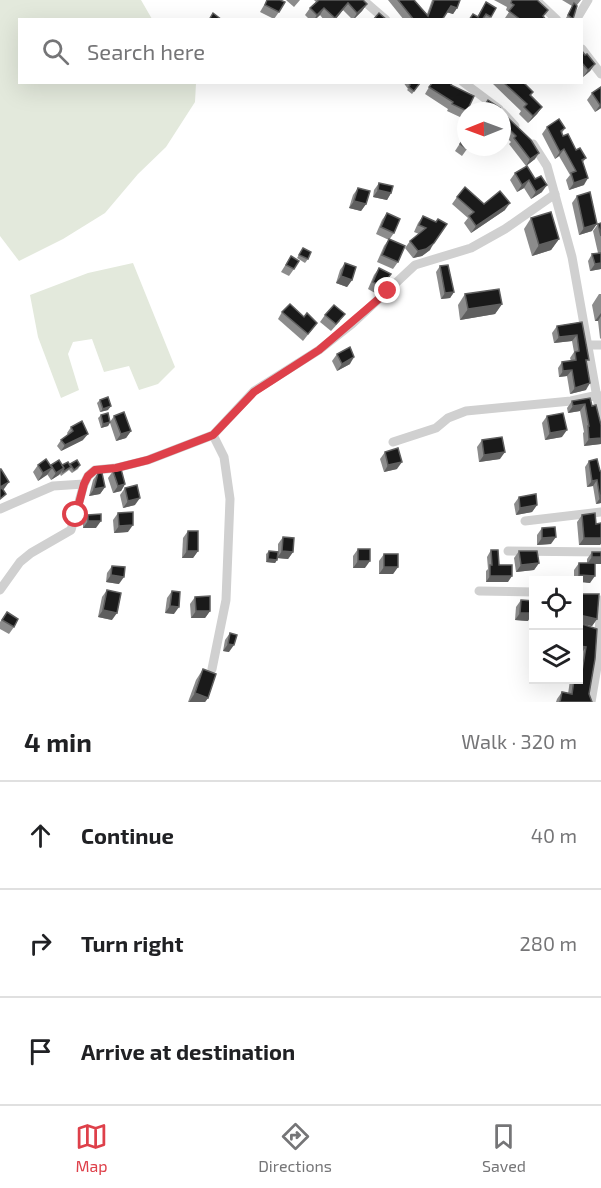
<!DOCTYPE html>
<html lang="en">
<head>
<meta charset="utf-8">
<style>
	body { margin:0; font-family:"Exo 2",sans-serif; background:#f6f6f6; color:#202124 }
	.controls { position:absolute; right:18px; bottom:18px; display:grid; overflow:hidden; border-radius:0px; box-shadow:0 6px 24px #0002 }
	.controls button { width:54px; height:54px; display:grid; place-items:center; padding:0; border:0; border-bottom:2px solid #e0e0e0; background:#fff; color:#202124; font:30px sans-serif }
	.compass { position:absolute; left:457px; top:102px; width:54px; height:54px; border-radius:50%; background:#fff; box-shadow:0 6px 24px #0002; rotate:269deg }
	.stop { position:absolute; width:18px; height:18px; margin:-14px; border:4px solid #de404a; border-radius:50%; background:#fff }
	.stop.end { background:#de404a; border-color:#fff; box-shadow:0 2px 6px #0008 }
	.list { margin:0; padding:0; list-style:none }
	h2 { display:flex; justify-content:space-between; align-items:center; height:78px; margin:0; padding:0 24px; font-size:26px }
	h2 small { font-size:20px; font-weight:400; color:#757577 }
	.list li { display:grid; grid-template-columns:39px 1fr auto; gap:18px; align-items:center; box-sizing:border-box; height:108px; padding:0 24px; border-top:2px solid #e0e0e0 }
	.list b { display:block; font-size:22px; white-space:nowrap }
	.list em { font-size:20px; font-style:normal; color:#757577 }
	.icon { flex:none; width:33px; height:33px; fill:none; stroke:currentColor; stroke-width:2; stroke-linecap:round; stroke-linejoin:round }
	.map { position:relative; flex:none; width:601px; height:702px; overflow:hidden }
	.search { position:absolute; background:#fff; box-shadow:0 6px 24px #0002; left:18px; right:18px; top:18px; height:66px; display:flex; align-items:center; gap:15px; box-sizing:border-box; padding:0 21px; border-radius:0px; color:#757577; font-size:22px }
	.sheet { height:402px; background:#fff }
	nav { display:flex; justify-content:space-around; align-items:center; box-sizing:border-box; height:84px; border-top:2px solid #e0e0e0; background:#fff; font-size:16px; color:#757577 }
	nav a { display:grid; justify-items:center; gap:3px }
	nav .on { color:#de404a }
	.map>svg:first-child { display:block }
	.green { fill:#e3e9dc }
	.lines { fill:none; stroke-linecap:round; stroke-linejoin:round }
	.minor { stroke:#d0d0d0; stroke-width:9 }
	.wall { fill:#8c8c8c }
	.shaded-wall { fill:#5f5f5f }
	.building { fill:#1a1a1a; stroke:#5f5f5f; stroke-width:1.5 }
	.route { stroke:#de404a; stroke-width:8 }
</style>
</head>
<body>
<div class="map">
<svg width="601" height="702" viewBox="0 0 601 702">
	<rect width="100%" height="100%" fill="#fff"/>
	<g class="green">
		<path d="M0 0H141L152 19 20 20V82L196 83 195 102 166 147 138 174 105 213 63 239 19 261 0 236Z"/>
		<path d="M133 263 175 367 158 384 139 390 129 366 104 372 92 339 73 342 68 354 79 390 61 398 38 337 30 295 88 273Z"/>
	</g>
	<g class="lines">
		<g class="minor">
			<path d="M363 0 386 20"/>
			<path d="M536 0 557 20"/>
			<path d="M576 20 588 0"/>
			<path d="M582 49 601 74"/>
			<path d="M463 82 499 109"/>
			<path d="M502 112 515 126"/>
			<path d="M533 144 547 166 572 257 601 420"/>
			<path d="M588 345H601"/>
			<path d="M393 442 436 428 448 418 466 411 571 401 598 395"/>
			<path d="M0 509 53 486 84 484"/>
			<path d="M525 521 601 512"/>
			<path d="M508 551 601 552"/>
			<path d="M0 590 20 562 31 553 71 530 84 484 88 476 95 470 116 468 148 460 213 435 254 391 319 350 352 324 415 265 471 248 505 229 555 194"/>
			<path d="M479 591 534 592"/>
			<path d="M212 669 226 600 230 499 224 457 213 435"/>
			<path d="M591 702 597 667 601 600"/>
		</g>
	</g>
	<g class="wall">
		<path d="M267 0H280L279 12 274 19 260 12Z"/>
		<path d="M286 0H300L294 7Z"/>
		<path d="M314 0H363L367 4 362 11 353 20 343 10 335 20H324L320 15 315 20H310L305 15 310 8 316 2Z"/>
		<path d="M388 0H414L427 14 432 0H460L457 8 453 14 447 12 442 20H404Z"/>
		<path d="M494 0H537L548 10 543 16 546 20H507L505 18 509 12 506 10 507 7Z"/>
		<path d="M562 0H581L577 5 573 20H565L572 6Z"/>
		<path d="M486 2 496 8 489 20H469L477 17Z"/>
		<path d="M582 51 595 64 590 71 583 77 582 76Z"/>
		<path d="M403 82H420V83L412 94 407 90 408 89Z"/>
		<path d="M432 82 451 85 466 111 462 118 447 111 448 109 425 94Z"/>
		<path d="M492 82H524V83L533 92 531 95 542 107 537 114 528 123 519 114 521 111 492 83Z"/>
		<path d="M601 87V108L595 112 587 100 592 93Z"/>
		<path d="M508 118 535 159 526 166 509 144 511 142 502 133V124Z"/>
		<path d="M547 127 565 128 562 133 563 136 576 150 586 158 583 162 584 185 569 190 566 180 570 175 559 156 555 159 542 134Z"/>
		<path d="M466 134 467 149 462 156 455 151Z"/>
		<path d="M527 166 542 192 531 199 524 188 517 192 510 180 515 173Z"/>
		<path d="M379 183 391 193 387 200 373 197 374 190Z"/>
		<path d="M358 188 366 204 361 211 349 208 353 195Z"/>
		<path d="M577 196 592 231 579 235 572 203Z"/>
		<path d="M457 197 484 204 505 210 471 233 464 223 468 218 452 204Z"/>
		<path d="M387 213 394 233 389 240 376 234 382 220Z"/>
		<path d="M423 216 436 222 430 250 422 256 413 258 405 248 410 241 419 234 414 232 418 223Z"/>
		<path d="M531 218 559 239 551 250 532 256 524 229Z"/>
		<path d="M601 223V269L590 271 588 261 592 254 598 253 593 231 598 224Z"/>
		<path d="M389 239 398 262 393 269 377 262 384 246Z"/>
		<path d="M303 248 308 259 305 263 297 258Z"/>
		<path d="M291 256 294 269 289 276 281 272Z"/>
		<path d="M345 263 352 280 347 287 336 283 340 270Z"/>
		<path d="M440 266 454 292 450 298 441 299 436 272Z"/>
		<path d="M379 268 391 274 382 286 381 285 375 293 368 289 374 275Z"/>
		<path d="M465 294 502 304 495 314 460 320 458 305Z"/>
		<path d="M599 294H601V339L600 338 598 321H595L592 305Z"/>
		<path d="M282 312 304 317 317 323 303 341 278 319Z"/>
		<path d="M325 315 340 321 331 331 320 322Z"/>
		<path d="M582 322 587 363 586 390 570 394 567 376 559 377 558 368 562 362 571 361 570 358 574 352 572 341 554 343 552 333 557 326Z"/>
		<path d="M337 354 350 364 337 371 332 361Z"/>
		<path d="M100 400 108 410 100 412 97 403Z"/>
		<path d="M572 401 592 406 601 425V444L584 446 583 433 584 432 580 411 568 413 567 408Z"/>
		<path d="M101 415 110 422 114 416 131 431 126 438 116 441 110 423 108 426 101 428 98 418Z"/>
		<path d="M547 416 562 437 545 440 542 423Z"/>
		<path d="M71 427 83 440 61 451 57 446 61 440 68 435 67 433Z"/>
		<path d="M482 440 500 459 479 462 477 447Z"/>
		<path d="M385 452 397 469 384 472 380 459Z"/>
		<path d="M589 461 600 471 601 503 596 504 593 486 587 487 585 467Z"/>
		<path d="M70 464 80 465 78 469 72 473 69 470 61 476 60 474 51 480 47 474 38 481 33 472 38 465H70Z"/>
		<path d="M113 471 125 484 121 491 113 493 108 478Z"/>
		<path d="M98 473 105 487 100 494 89 496 93 480Z"/>
		<path d="M125 488 135 505 123 508 120 495Z"/>
		<path d="M519 497 537 505 532 512 516 515 514 504Z"/>
		<path d="M118 513 128 532 114 533 113 520Z"/>
		<path d="M88 515 96 528H83V522Z"/>
		<path d="M582 515 596 524 601 523 600 545H579L577 522Z"/>
		<path d="M542 528 551 544 537 545V535Z"/>
		<path d="M188 531 198 551 193 558H182L183 538Z"/>
		<path d="M283 537 293 552 288 559 278 558 275 563 266 562V554L269 551H278V544Z"/>
		<path d="M358 549 365 568H353V556Z"/>
		<path d="M491 550 499 565 508 582H486V571L488 569 487 557Z"/>
		<path d="M519 551 539 563 534 570 516 572 514 558Z"/>
		<path d="M592 552H601V564H595L590 583 574 580V570L579 563H587V559Z"/>
		<path d="M384 554 398 567 393 574H379V561Z"/>
		<path d="M112 566 119 584 106 582 107 573Z"/>
		<path d="M107 590 112 620 98 617 102 597Z"/>
		<path d="M172 591 174 614 165 613 167 598Z"/>
		<path d="M582 594 597 619 592 626 579 624 597 629 589 694 592 702H556L557 699 562 692 568 694 570 680H579V669L581 654H579V598Z"/>
		<path d="M195 597 210 611 205 618H191L190 604Z"/>
		<path d="M521 600 528 621 515 620 516 607Z"/>
		<path d="M7 612 14 627 9 634 0 629V622Z"/>
		<path d="M230 633 229 652 223 651 225 640Z"/>
		<path d="M203 669 208 698 205 702H188L196 680Z"/>
	</g>
	<g class="shaded-wall">
		<path d="M348 3 343 10 335 20H333Z"/>
		<path d="M367 4 362 11 353 20 357 13Z"/>
		<path d="M451 6 457 8 453 14 446 12Z"/>
		<path d="M324 8 320 15 314 20 317 15Z"/>
		<path d="M595 64 590 71 583 77 588 70Z"/>
		<path d="M601 104V108L595 112 600 105Z"/>
		<path d="M542 107 537 114 528 123 533 116Z"/>
		<path d="M564 149 559 156 555 159 560 152Z"/>
		<path d="M539 153 535 159 526 166 530 159Z"/>
		<path d="M588 178 584 185 569 190 574 183Z"/>
		<path d="M529 180 524 188 517 192 522 185Z"/>
		<path d="M547 185 542 192 531 199 536 192Z"/>
		<path d="M378 190 391 193 387 200 373 197Z"/>
		<path d="M354 201 366 204 361 211 349 208Z"/>
		<path d="M510 203 505 210 471 233 476 226Z"/>
		<path d="M597 224 592 231 579 235 584 228Z"/>
		<path d="M559 239 551 250 532 256 539 245Z"/>
		<path d="M434 243 430 250 422 256 413 258 418 251Z"/>
		<path d="M601 263V269L590 271 595 264Z"/>
		<path d="M341 276 352 280 347 287 336 283Z"/>
		<path d="M454 292 450 298 441 299 445 293Z"/>
		<path d="M502 304 495 314 460 320 468 309Z"/>
		<path d="M601 313V316L598 321H595Z"/>
		<path d="M577 335 572 341 554 343 559 337Z"/>
		<path d="M354 357 350 364 337 371 342 364Z"/>
		<path d="M572 370 567 376 559 377 563 371Z"/>
		<path d="M590 383 586 390 570 394 575 388Z"/>
		<path d="M585 404 580 411 568 413 573 406Z"/>
		<path d="M111 406 108 410 100 412 103 409Z"/>
		<path d="M110 422 108 426 101 428 103 424Z"/>
		<path d="M567 430 562 437 545 440 550 433Z"/>
		<path d="M131 431 126 438 116 441 121 434Z"/>
		<path d="M88 434 83 440 61 451 65 445Z"/>
		<path d="M601 438V444L584 446 589 439Z"/>
		<path d="M505 452 500 459 479 462 484 455Z"/>
		<path d="M402 462 397 469 384 472 388 465Z"/>
		<path d="M52 468 47 475 38 481 43 473Z"/>
		<path d="M64 468 59 475 51 480 56 473Z"/>
		<path d="M597 480 593 486 587 487 592 481Z"/>
		<path d="M9 482 4 489 0 492V487Z"/>
		<path d="M125 484 121 491 113 493 118 486Z"/>
		<path d="M105 487 100 494 89 496 94 489Z"/>
		<path d="M140 498 135 505 123 508 128 501Z"/>
		<path d="M600 498H601V503L596 504Z"/>
		<path d="M537 505 532 512 516 515 520 508Z"/>
		<path d="M88 521H101L96 528H83Z"/>
		<path d="M133 525 128 532 114 533 119 526Z"/>
		<path d="M556 537 551 544 537 545 542 538Z"/>
		<path d="M584 538H601V544L600 545H579Z"/>
		<path d="M187 551H198L193 558H182Z"/>
		<path d="M282 551 293 552 288 559 277 558Z"/>
		<path d="M592 557H601V564H587Z"/>
		<path d="M268 559 277 560 275 563 266 562Z"/>
		<path d="M358 561H370L365 568H353Z"/>
		<path d="M539 563 534 570 516 572 521 565Z"/>
		<path d="M384 567H398L393 574H379Z"/>
		<path d="M111 575 124 577 119 584 106 582Z"/>
		<path d="M579 575 595 576 590 583 579 582V580H575Z"/>
		<path d="M490 576H512L508 582H486Z"/>
		<path d="M170 606 179 607 174 614 165 613Z"/>
		<path d="M103 610 117 613 112 620 98 617Z"/>
		<path d="M196 611H210L205 618H191Z"/>
		<path d="M520 613H533L528 621 515 620Z"/>
		<path d="M579 615 597 619 592 626 579 623Z"/>
		<path d="M228 644 234 645 229 652 223 651Z"/>
		<path d="M579 646 586 647 581 654H579Z"/>
		<path d="M195 693 208 698 205 702H189Z"/>
	</g>
	<g class="building">
		<path d="M267 0H280L285 2 279 12 265 5Z"/>
		<path d="M319 0H363L367 4 357 13 348 3 335 18 324 8 317 15 310 8Z"/>
		<path d="M398 0H414L428 16 434 0H460L457 8 451 6 442 20H414Z"/>
		<path d="M512 0H537L548 10 543 16 546 20H521L509 11 514 5 511 3Z"/>
		<path d="M486 2 496 8 491 17 486 14 482 20H469L473 14 478 17Z"/>
		<path d="M574 3 577 6 573 19 568 15Z"/>
		<path d="M213 13 222 20H209Z"/>
		<path d="M379 13 387 20H373Z"/>
		<path d="M582 51 585 55 587 54 595 64 588 70 582 63Z"/>
		<path d="M408 82H420V83L414 91 409 87 410 85Z"/>
		<path d="M433 82H452V83L451 85 474 96 467 111 452 104 453 102 429 87Z"/>
		<path d="M503 82H523L533 92 530 95 542 107 533 116 524 107 527 104Z"/>
		<path d="M601 87V104L600 105 592 93Z"/>
		<path d="M488 100 500 108 498 111H481Z"/>
		<path d="M508 118 531 140 539 153 530 159 514 138 516 136 503 123Z"/>
		<path d="M559 119 565 128 561 131 563 136 568 134 576 150 580 148 586 158 582 160 588 178 574 183 571 173 576 171 564 149 560 152 547 127Z"/>
		<path d="M466 134V147H468L467 149 460 144Z"/>
		<path d="M527 166 535 179 541 176 547 185 536 192 529 180 522 185 515 173Z"/>
		<path d="M379 183 393 186 391 193 378 190Z"/>
		<path d="M465 187 484 204 500 191 510 203 476 226 469 216 474 212 457 197Z"/>
		<path d="M358 188 370 191 366 204 354 201Z"/>
		<path d="M590 192 597 224 584 228 577 196Z"/>
		<path d="M551 212 559 239 539 245 531 218Z"/>
		<path d="M387 213 400 219 394 233 381 227Z"/>
		<path d="M423 216 436 222 438 219 447 224 434 243 426 249 418 251 410 241 426 228 419 225Z"/>
		<path d="M601 223V236L598 224Z"/>
		<path d="M389 239 405 246 398 262 382 255Z"/>
		<path d="M303 248 311 252 308 259 299 255Z"/>
		<path d="M601 253V263L595 264 592 254Z"/>
		<path d="M291 256 299 261 294 269 286 265Z"/>
		<path d="M345 263 356 267 352 280 341 276Z"/>
		<path d="M448 265 454 292 445 293 440 266Z"/>
		<path d="M379 268 391 274 387 279 384 278 380 286 373 282Z"/>
		<path d="M499 289 502 304 468 309 465 294Z"/>
		<path d="M290 304 304 317 307 313 317 323 308 334 282 312Z"/>
		<path d="M334 305 345 314 336 324 325 315Z"/>
		<path d="M582 322 589 360H586L590 383 575 388 572 370 563 371 562 362 576 360 575 352 579 351 577 335 559 337 557 326Z"/>
		<path d="M350 347 354 357 342 364 337 354Z"/>
		<path d="M108 397 111 406 103 409 100 400Z"/>
		<path d="M590 398 592 406 596 405 601 425V438L589 439 588 426H589L585 404 573 406 572 401Z"/>
		<path d="M124 412 131 431 121 434 114 416Z"/>
		<path d="M108 413 110 422 103 424 101 415Z"/>
		<path d="M563 413 567 430 550 433 547 416Z"/>
		<path d="M82 421 88 434 65 445 61 440 73 431 71 427Z"/>
		<path d="M502 437 505 452 484 455 482 440Z"/>
		<path d="M398 448 402 462 388 465 385 452Z"/>
		<path d="M46 459 52 468 43 473 38 465Z"/>
		<path d="M597 459 600 471H601V498H600L597 480 592 481 589 461Z"/>
		<path d="M59 460 64 468 56 473 51 465Z"/>
		<path d="M77 460 80 465 74 470 70 464Z"/>
		<path d="M68 462 71 467 63 472V471L64 468 62 465Z"/>
		<path d="M0 469H1L9 482 0 487Z"/>
		<path d="M121 469 125 484 118 486 113 471Z"/>
		<path d="M98 473H102L105 487 94 489Z"/>
		<path d="M137 485 140 498 128 501 125 488Z"/>
		<path d="M2 488 6 494 0 499V489Z"/>
		<path d="M536 494 537 505 520 508 519 497Z"/>
		<path d="M133 512V525L119 526 118 513Z"/>
		<path d="M595 513 596 524 601 523V538H584L582 515Z"/>
		<path d="M101 514V521H88V515Z"/>
		<path d="M555 527 556 537 542 538V528Z"/>
		<path d="M188 531H198V551H187Z"/>
		<path d="M283 537 294 538 293 552 282 551Z"/>
		<rect x="358" y="549" width="12" height="12"/>
		<path d="M491 550H498L499 565H512V576H490V565H492Z"/>
		<path d="M269 551 278 552 277 560 268 559Z"/>
		<path d="M519 551H537L539 563 521 565Z"/>
		<rect x="592" y="552" width="9" height="5"/>
		<rect x="384" y="554" width="14" height="13"/>
		<path d="M579 563H595V576L579 575Z"/>
		<path d="M112 566 125 567 124 577 111 575Z"/>
		<path d="M107 590 121 593 117 613 103 610Z"/>
		<path d="M172 591 180 592 179 607 170 606Z"/>
		<path d="M582 594H599L597 619 579 615V608H580Z"/>
		<path d="M210 596V611H196L195 597Z"/>
		<path d="M521 600 534 601 533 613H520Z"/>
		<path d="M7 612 18 619 14 627 2 620Z"/>
		<path d="M579 623 597 629 595 659 589 694 592 702H560L562 692 572 694 574 680H579V670L582 671 586 647 579 646Z"/>
		<path d="M230 633 237 635 234 645 228 644Z"/>
		<path d="M203 669 216 674 208 698 195 693Z"/>
	</g>
	<g class="lines">
		<path class="route" d="M76 515 84 484 88 476 95 470 116 468 148 460 213 435 254 392 319 350 388 291"/>
	</g>
</svg>
<div class="controls">
<button><svg class="icon" aria-label="locate" viewBox="0 0 24 24"><circle cx="12" cy="12" r="6"/><path d="M12 2v4M12 18v4M2 12h4M18 12h4"/></svg></button>
<button><svg class="icon" aria-label="layers" viewBox="0 0 24 24"><path d="M12 4l9 5-9 5-9-5zM3 14l9 5 9-5"/></svg></button>
</div>
<svg class="compass" viewBox="-18 -18 36 36"><path d="M0-13l5 13h-10z" fill="#e53935"/><path d="M0 13l5-13h-10z" fill="#757577"/></svg>
<div class="stop" style="left:76px;top:515px"></div>
<div class="stop end" style="left:388px;top:291px"></div>
<div class="search"><svg class="icon" aria-label="search" viewBox="0 0 24 24"><circle cx="10" cy="10" r="6"/><path d="M15 15l6 6"/></svg>Search here</div>
</div>
<section class="sheet">
<h2>4 min<small>Walk · 320 m</small></h2>
<ul class="list">
<li><svg class="icon" aria-label="ahead" viewBox="0 0 24 24"><path d="M12 20V5M6 11l6-6 6 6"/></svg><div><b>Continue</b></div><em>40 m</em></li>
<li><svg class="icon" aria-label="right" viewBox="0 0 24 24"><path d="M7 20v-9h11M14 6l5 5-5 5"/></svg><div><b>Turn right</b></div><em>280 m</em></li>
<li><svg class="icon" aria-label="arrive" viewBox="0 0 24 24"><path d="M6 21V4h12l-3 4 3 4H6"/></svg><div><b>Arrive at destination</b></div></li>
</ul>
</section>
<nav>
<a class="on"><svg class="icon" aria-label="map" viewBox="0 0 24 24"><path d="M3 6l6-2 6 2 6-2v14l-6 2-6-2-6 2zM9 4v14M15 6v14"/></svg>Map</a>
<a><svg class="icon" aria-label="directions" viewBox="0 0 24 24"><path d="M12 3l9 9-9 9-9-9zM9 14v-3h6M13 9l2 2-2 2"/></svg>Directions</a>
<a><svg class="icon" aria-label="saved" viewBox="0 0 24 24"><path d="M7 4h10v16l-5-4-5 4z"/></svg>Saved</a>
</nav>
</body>
</html>
